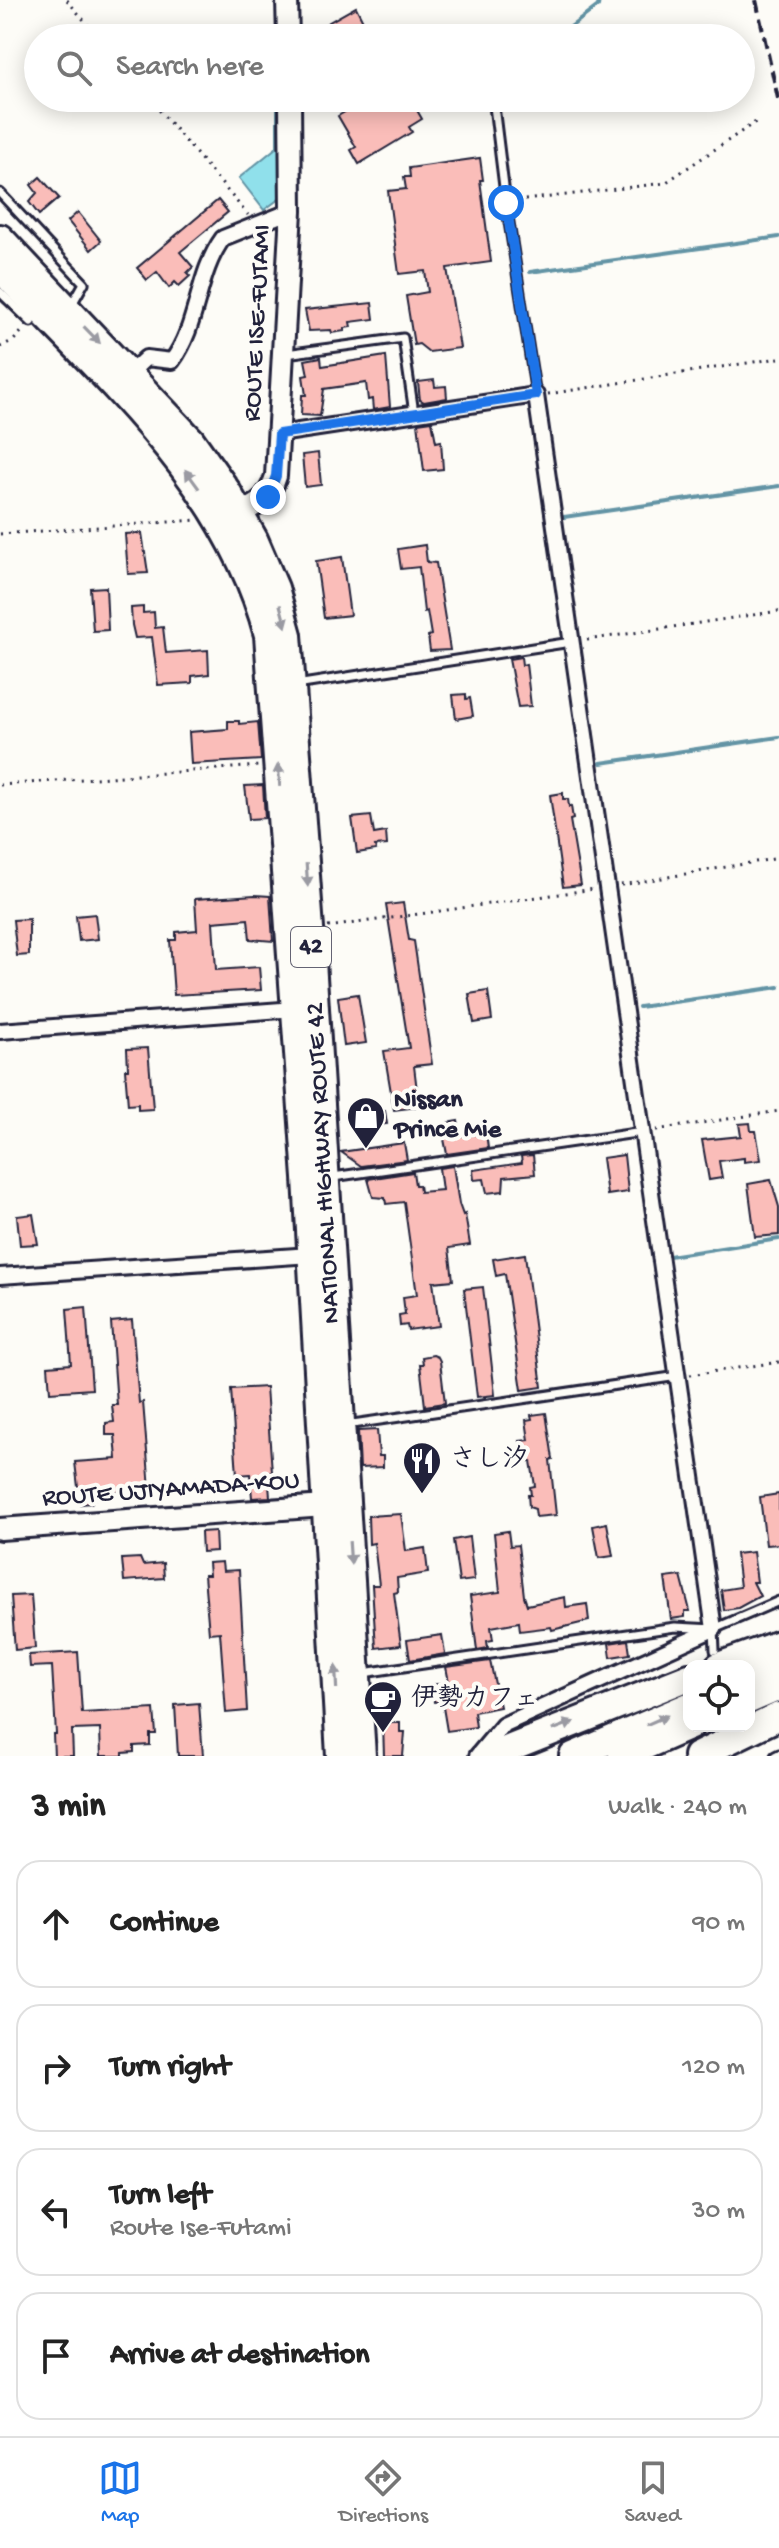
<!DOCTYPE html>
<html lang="en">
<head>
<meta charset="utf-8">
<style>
	body { margin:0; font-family:"Gochi Hand","Klee One",sans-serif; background:#f2f2f2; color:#222 }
	.controls { position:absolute; right:24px; bottom:24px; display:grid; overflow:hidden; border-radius:16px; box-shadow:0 4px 20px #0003 }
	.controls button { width:72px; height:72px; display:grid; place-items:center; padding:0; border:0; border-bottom:2px solid #e0e0e0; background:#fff; color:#222; font:40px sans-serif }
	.stop { position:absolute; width:24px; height:24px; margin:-18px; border:6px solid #1a73e8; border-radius:50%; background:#fff }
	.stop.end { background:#1a73e8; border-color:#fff; box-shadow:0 2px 8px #0008 }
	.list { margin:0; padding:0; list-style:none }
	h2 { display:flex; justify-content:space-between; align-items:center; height:104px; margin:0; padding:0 32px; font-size:34px }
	h2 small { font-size:26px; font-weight:400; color:#767676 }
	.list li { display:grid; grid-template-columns:52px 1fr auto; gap:24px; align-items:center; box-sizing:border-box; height:128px; margin:0 16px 16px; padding:0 16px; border:2px solid #e0e0e0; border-radius:24px }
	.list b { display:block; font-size:30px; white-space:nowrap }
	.list p { margin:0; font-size:26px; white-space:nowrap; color:#767676 }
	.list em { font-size:26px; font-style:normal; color:#767676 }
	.icon { flex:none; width:44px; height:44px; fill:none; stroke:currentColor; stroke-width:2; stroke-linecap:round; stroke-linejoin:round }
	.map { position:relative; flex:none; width:779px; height:1756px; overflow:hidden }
	.search { position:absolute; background:#fff; box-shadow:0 4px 20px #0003; left:24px; right:24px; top:24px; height:88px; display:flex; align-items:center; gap:20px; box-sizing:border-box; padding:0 28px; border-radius:44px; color:#767676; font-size:30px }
	.sheet { height:680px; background:#fff }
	nav { display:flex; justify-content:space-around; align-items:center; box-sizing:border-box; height:112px; border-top:2px solid #e0e0e0; background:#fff; font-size:22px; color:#767676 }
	nav a { display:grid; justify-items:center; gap:4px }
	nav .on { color:#1a73e8 }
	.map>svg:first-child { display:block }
	.water { fill:#90e0eb; stroke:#6494a5; stroke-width:2 }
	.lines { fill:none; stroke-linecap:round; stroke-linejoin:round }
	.stream { stroke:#6494a5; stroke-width:4 }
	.building { fill:#fabdb9; stroke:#22223b; stroke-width:2 }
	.lane-casing { stroke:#22223b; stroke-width:13 }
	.street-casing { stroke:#22223b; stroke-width:20 }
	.secondary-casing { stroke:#22223b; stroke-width:26 }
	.highway-casing { stroke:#22223b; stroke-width:32 }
	.path { stroke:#22223b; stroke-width:3; stroke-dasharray:2 6; stroke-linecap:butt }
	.lane { stroke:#fdfcf7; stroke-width:7 }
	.street { stroke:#fdfcf7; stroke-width:14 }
	.secondary { stroke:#fdfcf7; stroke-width:20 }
	.highway { stroke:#fdfcf7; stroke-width:26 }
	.rail { stroke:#22223b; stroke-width:4; stroke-dasharray:12 6; stroke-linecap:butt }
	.oneway { fill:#9a9aa2 }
	.route { stroke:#1a73e8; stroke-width:10 }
	.labels { text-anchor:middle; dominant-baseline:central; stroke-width:8; stroke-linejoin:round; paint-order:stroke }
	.shield { fill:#fdfcf7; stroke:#646373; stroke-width:2 }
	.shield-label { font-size:24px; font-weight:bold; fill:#22223b }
	.street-label { font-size:26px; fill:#22223b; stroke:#fdfcf7 }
	.poi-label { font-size:26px; font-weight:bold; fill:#22223b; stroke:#fdfcf7; text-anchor:start }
</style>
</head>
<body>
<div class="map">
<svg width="779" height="1756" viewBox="0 0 779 1756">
	<rect width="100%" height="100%" fill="#fdfcf7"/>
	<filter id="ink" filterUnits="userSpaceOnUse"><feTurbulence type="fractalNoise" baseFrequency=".0125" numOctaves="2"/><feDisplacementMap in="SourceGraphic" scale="16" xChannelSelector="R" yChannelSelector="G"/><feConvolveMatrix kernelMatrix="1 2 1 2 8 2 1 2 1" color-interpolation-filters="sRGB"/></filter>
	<g filter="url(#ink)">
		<path class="water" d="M286 108 287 193 264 210 239 178 277 147V109Z"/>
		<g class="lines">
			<g class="stream">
				<path d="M556 38 598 6 599 0"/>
				<path d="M530 272 779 237"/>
				<path d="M564 517 779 486"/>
				<path d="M601 763 779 737"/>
				<path d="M639 1007 779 987"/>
				<path d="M669 1256 779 1239"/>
			</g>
		</g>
		<g class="building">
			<path d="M356 7 364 23 335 38H301Z"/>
			<path d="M363 98H410L422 119 409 127 412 132 359 164 351 150 356 147 338 116 358 104 357 102Z"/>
			<path d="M480 158 483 180H480L491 262 447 268 460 348 429 352 419 344 414 345 406 296 428 292 425 271 399 274 388 191 406 189 404 177H410L409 168Z"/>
			<path d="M40 177 59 198 39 215 29 202 37 193 31 185Z"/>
			<path d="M218 200 228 212 180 252 193 267 187 273 190 276 179 286 175 282 169 288 157 272 147 280 137 268Z"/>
			<path d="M78 212 101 241 91 250 68 221Z"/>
			<path d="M372 303 374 319 350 322 351 327 345 328V331L332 333 331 330 309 331 305 310Z"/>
			<path d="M386 356 390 407 373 410 372 399 368 400 366 383 324 389 320 416 301 415 302 395H306L303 376 308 375 305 360 321 357 322 366Z"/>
			<path d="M434 380 435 387 446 386 447 398 424 402 420 400 418 382Z"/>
			<path d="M432 421 436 442 441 441 443 469 424 471 418 423Z"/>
			<path d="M318 453 321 485 305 487 302 455Z"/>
			<path d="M142 533 148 573 128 574 125 534Z"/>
			<path d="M425 545 427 562 436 563 450 650 430 651 428 636 431 635 427 611 424 612 419 567 401 569 398 549Z"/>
			<path d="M342 557 350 615 324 618 316 561Z"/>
			<path d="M106 587 108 630 93 631 90 588Z"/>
			<path d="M143 607V613L154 612 155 628 163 627 166 653 208 650 209 674 192 676V683L158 685 152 637 135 638 132 625 131 608Z"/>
			<path d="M521 657 522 665 526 664 531 706 518 707 509 659Z"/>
			<path d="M466 694V699L470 698 473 716 456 719 453 695Z"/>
			<path d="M228 721H239V724L258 722 261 760 191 764 189 732 228 729Z"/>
			<path d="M263 785 265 818 249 819 245 786Z"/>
			<path d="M563 793V799H568L569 807 571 806 573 819 570 820 581 885 563 887 550 795Z"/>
			<path d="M371 816 374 834 386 832 387 845 375 846 376 850 357 853 352 818Z"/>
			<path d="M255 895 270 896 273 941 250 939 248 919 213 922 216 970 259 967 261 990 174 995 170 940H176V932L197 930 195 899Z"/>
			<path d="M403 903 409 940 414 941 432 1064 414 1066 419 1107 394 1110 384 1051 409 1048 386 905Z"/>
			<path d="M95 914 98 939 79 941 76 916Z"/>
			<path d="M29 919V955L17 956 13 920Z"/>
			<path d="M488 991 492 1020 474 1023 469 994Z"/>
			<path d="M358 994 366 1043 344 1046 338 997Z"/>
			<path d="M148 1048 153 1109 138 1110V1104L128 1105 125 1069H128L127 1049Z"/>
			<path d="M385 1111 387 1124 362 1127 360 1114Z"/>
			<path d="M458 1121 461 1136 486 1133 488 1148 447 1154 441 1124Z"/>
			<path d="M750 1123 751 1131H756L761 1160 744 1162V1158L719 1161 722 1178 709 1180 702 1140 741 1136 739 1124Z"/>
			<path d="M404 1143 407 1160 361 1166 341 1152Z"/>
			<path d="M533 1155 535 1174 504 1177 503 1191 487 1193 484 1179 474 1180 473 1170 522 1163 521 1156Z"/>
			<path d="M624 1155 628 1192 607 1195 602 1158Z"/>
			<path d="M453 1166 459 1204 463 1215 465 1214 470 1245 449 1248 453 1280 433 1282 439 1326 408 1330 407 1325 400 1326 399 1315 405 1314 403 1297 417 1295 404 1202 386 1204 385 1198 373 1197 368 1179 413 1172 415 1185H419L420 1192 442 1190 439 1168Z"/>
			<path d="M771 1180 779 1207V1235L755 1237 748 1184Z"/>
			<path d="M33 1214 38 1244 20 1245 17 1216Z"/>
			<path d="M525 1254 542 1387 522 1390 505 1274 496 1276 493 1259Z"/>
			<path d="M483 1287 495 1395 477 1397 464 1289Z"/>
			<path d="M86 1307 92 1389 50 1392 48 1366 71 1364 67 1309Z"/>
			<path d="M132 1320 139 1403 143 1402 150 1489 98 1493V1498L92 1499V1503L80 1504 75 1462 117 1459 115 1435H106V1423L114 1422 112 1405H117L111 1322Z"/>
			<path d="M433 1355 438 1357 440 1361 445 1403 425 1406 420 1364H423L422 1357Z"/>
			<path d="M266 1387 272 1472 268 1473 270 1497 252 1498 250 1474 237 1475 231 1389Z"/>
			<path d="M546 1413 553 1459 550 1460 556 1515 536 1517 535 1509 529 1507 528 1495H531L530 1487 535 1486 531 1461 523 1462 520 1441 529 1440 526 1420 532 1419 531 1415Z"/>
			<path d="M377 1430 379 1456H383V1467L360 1468 358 1431Z"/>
			<path d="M779 1494V1544L766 1545 760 1497Z"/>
			<path d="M401 1514 406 1551 425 1548 428 1573 397 1578 398 1592 394 1593 401 1645 376 1648 372 1585H379L374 1543 369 1544 368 1516Z"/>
			<path d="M607 1523 613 1556 599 1558 593 1526Z"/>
			<path d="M215 1531 216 1551 202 1552 201 1532Z"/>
			<path d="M508 1531 510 1546 518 1545 524 1596 527 1605 565 1597 566 1607 587 1604 589 1621 552 1630 551 1627 520 1631 519 1622 491 1627 493 1640 487 1641 488 1648 477 1650 470 1596 500 1592 494 1533Z"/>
			<path d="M469 1537 474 1580 459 1582 453 1540Z"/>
			<path d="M753 1552 757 1582H753L760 1596 738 1608 724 1610 721 1590 740 1587 736 1554Z"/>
			<path d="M140 1558 143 1565 163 1563 164 1578 124 1581 122 1559Z"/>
			<path d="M222 1562 223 1571 239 1570 247 1711 226 1713 220 1632 209 1633 204 1575H209L208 1563Z"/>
			<path d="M681 1576 690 1611H685V1617L671 1619 665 1578Z"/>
			<path d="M31 1595 35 1648 15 1650 11 1596Z"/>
			<path d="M442 1635 445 1654 410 1660 407 1640Z"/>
			<path d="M628 1640 630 1654 611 1657 609 1643Z"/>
			<path d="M78 1652 82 1713 154 1709 156 1734H150V1745L134 1746V1752L123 1753V1756H101L100 1729 72 1730 73 1756H54L53 1734H56L52 1666 30 1667 29 1655Z"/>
			<path d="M490 1661 500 1707 474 1712 476 1727 447 1731 442 1701 434 1702 432 1685 449 1682 446 1667Z"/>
			<path d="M199 1703 203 1756H178L175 1705Z"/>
			<path d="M383 1723H400V1732H405L403 1756H384Z"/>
		</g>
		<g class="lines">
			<g class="lane-casing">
				<g id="lane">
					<path d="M493 98 506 203 536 395"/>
					<path d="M0 193 84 283 71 306"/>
					<path d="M0 292 31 322"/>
					<path d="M286 354 403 338 414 413"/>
					<path d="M296 685 571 642"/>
					<path d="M333 1177 643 1132"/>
					<path d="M346 1425 678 1376"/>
					<path d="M714 1629 715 1650"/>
					<path d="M363 1673 675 1627 714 1629 779 1601"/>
					<path d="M775 1756 779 1754"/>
				</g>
			</g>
			<g class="street-casing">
				<g id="street">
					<path d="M129 374 146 358 172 361C199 325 196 275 223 238L291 211"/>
					<path d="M279 434 536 395 714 1629 503 1725 477 1756"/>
					<path d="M0 1031 295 1009"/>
					<path d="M0 1276 311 1255"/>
				</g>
			</g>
			<g class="secondary-casing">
				<g id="secondary">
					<path d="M287 0 288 38"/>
					<path d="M228 516C253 509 269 501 276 476L291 211 290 98"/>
					<path d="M0 1529 339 1505"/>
				</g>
			</g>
			<g class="highway-casing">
				<g id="highway">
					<path d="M0 238 191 440 227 491 254 539 275 588 288 635 310 929 362 1756"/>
					<path d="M0 268C104 378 229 484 268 635L307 1178 340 1756"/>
					<path d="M719 1666 779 1644"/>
					<path d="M749 1679 779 1666"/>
					<path d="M749 1700 779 1687"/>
					<path d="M491 1756 689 1677"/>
					<path d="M573 1756 689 1706"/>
					<path d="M622 1756 690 1726"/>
					<path d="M697 1756 779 1716"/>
				</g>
			</g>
			<g class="path">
				<path d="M67 0 99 38"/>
				<path d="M149 98 248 215"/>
				<path d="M517 201 665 183 757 121"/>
				<path d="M0 347 14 340 25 328"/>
				<path d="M548 394 779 358"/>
				<path d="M0 534 197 520"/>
				<path d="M587 640 779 611"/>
				<path d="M0 785 259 766"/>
				<path d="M621 885 779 858"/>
				<path d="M328 927 594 889"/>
				<path d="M656 1130 779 1111"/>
				<path d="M690 1375 779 1362"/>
			</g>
			<use href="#lane" class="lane"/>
			<use href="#street" class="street"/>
			<use href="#secondary" class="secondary"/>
			<use href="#highway" class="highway"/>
			<path class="rail" d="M756 0 779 103"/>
		</g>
		<defs><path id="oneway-solid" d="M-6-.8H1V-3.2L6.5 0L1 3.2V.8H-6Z" transform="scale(2)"/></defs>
		<g class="oneway">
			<use href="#oneway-solid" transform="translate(92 335) rotate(46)"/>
			<use href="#oneway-solid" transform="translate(192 479) rotate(-126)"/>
			<use href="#oneway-solid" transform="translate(283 616) rotate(75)"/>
			<use href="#oneway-solid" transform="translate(279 775) rotate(-94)"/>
			<use href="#oneway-solid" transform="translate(307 875) rotate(86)"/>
			<use href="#oneway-solid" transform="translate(350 1553) rotate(86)"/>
			<use href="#oneway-solid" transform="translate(336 1677) rotate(-93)"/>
			<use href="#oneway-solid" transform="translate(657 1720) rotate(-24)"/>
			<use href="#oneway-solid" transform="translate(563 1726) rotate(-21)"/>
		</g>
	</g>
	<g class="lines" filter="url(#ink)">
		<path class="route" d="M268 497 276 476 279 434 536 395 506 203"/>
	</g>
	<defs>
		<g id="shop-pin" transform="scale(2)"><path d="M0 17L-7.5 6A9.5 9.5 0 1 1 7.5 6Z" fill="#22223b" stroke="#fdfcf7"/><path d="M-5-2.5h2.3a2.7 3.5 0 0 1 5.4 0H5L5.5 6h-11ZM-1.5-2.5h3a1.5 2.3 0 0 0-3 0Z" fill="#fff"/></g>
		<g id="restaurant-pin" transform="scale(2)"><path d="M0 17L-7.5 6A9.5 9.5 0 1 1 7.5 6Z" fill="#22223b" stroke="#fdfcf7"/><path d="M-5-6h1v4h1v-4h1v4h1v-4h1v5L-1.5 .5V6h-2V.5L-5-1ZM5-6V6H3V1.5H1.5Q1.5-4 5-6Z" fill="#fff"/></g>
		<g id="cafe-pin" transform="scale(2)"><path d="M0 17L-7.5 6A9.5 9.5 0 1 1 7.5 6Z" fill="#22223b" stroke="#fdfcf7"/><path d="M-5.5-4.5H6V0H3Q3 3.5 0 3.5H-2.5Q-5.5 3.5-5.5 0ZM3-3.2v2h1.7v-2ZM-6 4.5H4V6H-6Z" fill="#fff"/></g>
	</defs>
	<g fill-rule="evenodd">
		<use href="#shop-pin" x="366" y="1116"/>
		<use href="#restaurant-pin" x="422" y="1461"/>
		<use href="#cafe-pin" x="383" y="1700"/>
	</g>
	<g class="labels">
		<rect class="shield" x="291" y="927" width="40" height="40" rx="6"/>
		<g class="shield-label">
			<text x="311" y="947">42</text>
		</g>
		<g class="street-label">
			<text transform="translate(259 323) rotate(-87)">ROUTE ISE-FUTAMI</text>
			<text transform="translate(325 1163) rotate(-93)">NATIONAL HIGHWAY ROUTE 42</text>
			<text transform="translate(171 1491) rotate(-4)">ROUTE UJIYAMADA-KOU</text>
		</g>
		<g class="poi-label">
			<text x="394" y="1101">Nissan<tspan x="394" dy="30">Prince Mie</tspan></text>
			<text x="450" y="1461">さし汐</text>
			<text x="411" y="1700">伊勢カフェ</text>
		</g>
	</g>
</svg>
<div class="controls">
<button><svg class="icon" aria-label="locate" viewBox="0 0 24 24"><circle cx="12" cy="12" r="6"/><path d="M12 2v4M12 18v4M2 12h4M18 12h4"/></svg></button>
</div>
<div class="stop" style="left:506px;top:203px"></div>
<div class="stop end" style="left:268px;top:497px"></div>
<div class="search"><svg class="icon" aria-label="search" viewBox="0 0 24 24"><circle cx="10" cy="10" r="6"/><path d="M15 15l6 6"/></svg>Search here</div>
</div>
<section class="sheet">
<h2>3 min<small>Walk · 240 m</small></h2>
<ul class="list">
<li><svg class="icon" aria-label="ahead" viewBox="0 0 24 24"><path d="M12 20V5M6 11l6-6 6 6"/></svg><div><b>Continue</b></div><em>90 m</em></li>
<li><svg class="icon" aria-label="right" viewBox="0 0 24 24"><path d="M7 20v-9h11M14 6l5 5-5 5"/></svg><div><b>Turn right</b></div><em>120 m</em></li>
<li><svg class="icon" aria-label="left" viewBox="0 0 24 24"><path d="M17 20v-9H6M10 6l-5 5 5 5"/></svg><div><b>Turn left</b><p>Route Ise-Futami</p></div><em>30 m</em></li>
<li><svg class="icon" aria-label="arrive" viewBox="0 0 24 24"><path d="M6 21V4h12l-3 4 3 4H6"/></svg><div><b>Arrive at destination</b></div></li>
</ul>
</section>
<nav>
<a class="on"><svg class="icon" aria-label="map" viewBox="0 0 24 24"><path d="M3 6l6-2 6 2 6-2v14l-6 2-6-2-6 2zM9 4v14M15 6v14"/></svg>Map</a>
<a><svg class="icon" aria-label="directions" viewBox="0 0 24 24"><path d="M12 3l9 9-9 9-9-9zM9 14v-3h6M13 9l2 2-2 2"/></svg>Directions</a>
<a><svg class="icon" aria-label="saved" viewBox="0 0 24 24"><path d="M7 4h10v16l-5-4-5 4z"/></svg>Saved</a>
</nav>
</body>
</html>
